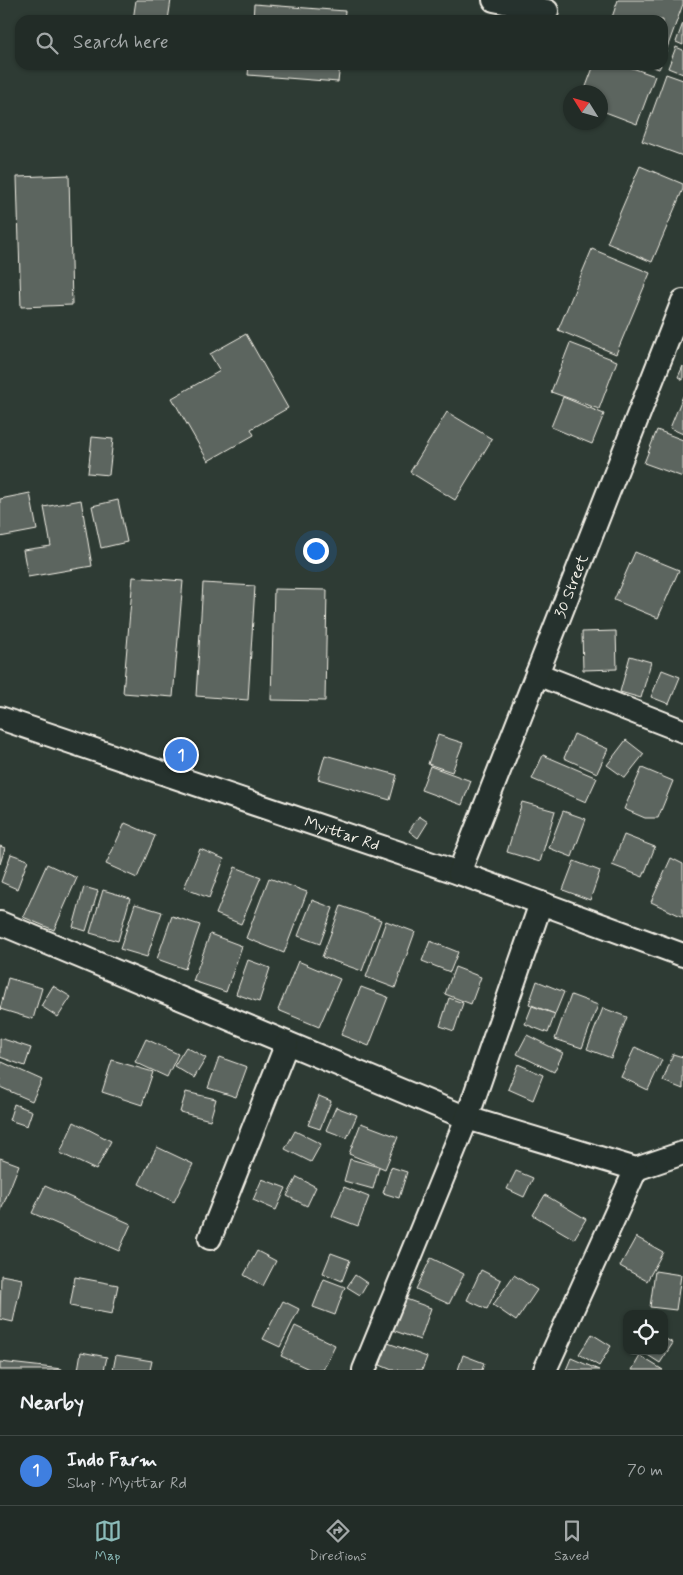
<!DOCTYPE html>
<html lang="en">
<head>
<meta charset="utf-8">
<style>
	body { margin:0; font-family:Mynerve,sans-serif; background:#2a342f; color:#f1f3f6 }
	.controls { position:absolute; right:15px; bottom:15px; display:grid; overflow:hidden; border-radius:10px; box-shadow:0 1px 4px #0004 }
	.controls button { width:45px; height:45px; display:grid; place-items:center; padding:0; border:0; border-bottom:1px solid #3f4844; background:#222c27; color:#f1f3f6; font:25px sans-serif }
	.compass { position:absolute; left:563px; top:85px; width:45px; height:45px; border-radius:50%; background:#222c27; box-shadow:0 1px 4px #0004; rotate:307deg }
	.you { position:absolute; left:315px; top:550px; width:18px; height:18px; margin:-12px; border:4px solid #fff; border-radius:50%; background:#1a73e8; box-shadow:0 0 0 8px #1a73e833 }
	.badge { display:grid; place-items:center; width:32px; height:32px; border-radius:50%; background:#8bbbb9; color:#fff; font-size:16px; font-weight:700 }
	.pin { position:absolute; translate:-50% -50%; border:2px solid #fff; box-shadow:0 1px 5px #0006 }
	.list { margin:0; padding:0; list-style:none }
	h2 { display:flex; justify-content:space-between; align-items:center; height:65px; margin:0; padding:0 20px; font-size:21px }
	h2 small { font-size:16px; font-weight:400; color:#a2a7a7 }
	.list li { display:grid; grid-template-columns:32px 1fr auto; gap:15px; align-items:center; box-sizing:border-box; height:70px; padding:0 20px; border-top:1px solid #3f4844 }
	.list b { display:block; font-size:19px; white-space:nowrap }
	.list p { margin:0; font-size:16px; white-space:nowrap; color:#a2a7a7 }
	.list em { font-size:16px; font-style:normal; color:#a2a7a7 }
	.icon { flex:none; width:28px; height:28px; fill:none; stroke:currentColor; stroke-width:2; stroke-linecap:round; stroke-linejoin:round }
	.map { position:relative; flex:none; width:683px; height:1370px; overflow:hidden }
	.search { position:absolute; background:#222c27; box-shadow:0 1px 4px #0004; left:15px; right:15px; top:15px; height:55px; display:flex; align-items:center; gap:12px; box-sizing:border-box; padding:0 18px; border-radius:15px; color:#a2a7a7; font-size:19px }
	.sheet { height:135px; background:#222c27 }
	nav { display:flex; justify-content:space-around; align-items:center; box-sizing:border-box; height:70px; border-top:1px solid #3f4844; background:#222c27; font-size:14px; color:#a2a7a7 }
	nav a { display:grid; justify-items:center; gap:2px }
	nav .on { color:#8bbbb9 }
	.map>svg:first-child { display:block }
	.building { fill:#5c655e; stroke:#f4f1e8 }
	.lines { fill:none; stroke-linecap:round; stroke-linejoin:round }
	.minor-casing { stroke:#f4f1e8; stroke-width:26 }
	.minor { stroke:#26332d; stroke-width:22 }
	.labels { text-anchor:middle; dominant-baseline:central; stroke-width:4; stroke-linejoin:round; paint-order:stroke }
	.street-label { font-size:16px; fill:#f4f1e8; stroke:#26332d }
</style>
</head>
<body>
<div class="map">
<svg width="683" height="1370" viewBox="0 0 683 1370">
	<rect width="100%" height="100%" fill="#2e3b34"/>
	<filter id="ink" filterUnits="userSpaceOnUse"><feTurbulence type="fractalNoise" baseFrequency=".02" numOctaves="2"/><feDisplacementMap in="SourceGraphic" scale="10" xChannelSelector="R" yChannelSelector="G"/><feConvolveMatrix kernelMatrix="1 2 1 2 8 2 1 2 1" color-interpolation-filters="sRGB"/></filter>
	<g filter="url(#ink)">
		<g class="building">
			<path d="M136 0H171L168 20H133Z"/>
			<path d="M618 0H683V4L663 59V20H611Z"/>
			<path d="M254 4 345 11 344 20H253Z"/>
			<path d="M683 23V45L676 42Z"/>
			<path d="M676 47 683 50V74L668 68Z"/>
			<path d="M249 65H340L338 82 248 75Z"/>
			<path d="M594 65H624L655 76 637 124 600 110V92H584Z"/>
			<path d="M647 65H661L659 69Z"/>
			<path d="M666 74 683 80V156L642 141Z"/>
			<path d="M640 166 683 184V189L652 262 607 243Z"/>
			<path d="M69 175 72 305 21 307 17 177Z"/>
			<path d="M592 249 650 273 616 354 558 330Z"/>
			<path d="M246 334 288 408 251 429 254 435 208 461 172 398 220 371 210 354Z"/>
			<path d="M570 343 617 361 599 409 551 392Z"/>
			<path d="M683 366V380L678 377Z"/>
			<path d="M683 396V434L670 428Z"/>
			<path d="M563 397 604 414 592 444 551 427Z"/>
			<path d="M447 412 492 439 455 500 410 472Z"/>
			<path d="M657 430 683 440V477L644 463Z"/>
			<path d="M92 437 113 439 109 475 88 473Z"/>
			<path d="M30 493 37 530 0 537V499Z"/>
			<path d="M81 500 92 566 28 577 23 550 51 546 44 507Z"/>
			<path d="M118 500 127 542 101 548 92 506Z"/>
			<path d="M635 552 679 570 658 618 614 600Z"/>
			<path d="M133 577 183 581 173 697 123 693Z"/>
			<path d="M203 583 255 586 248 700 196 696Z"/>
			<path d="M274 589 327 590 325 701 271 700Z"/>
			<path d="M616 631 617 669 583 670 582 632Z"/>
			<path d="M630 656 651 662 641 698 620 692Z"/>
			<path d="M662 670 680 677 669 704 651 697Z"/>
			<path d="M574 734 608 749 597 773 564 758Z"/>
			<path d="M438 735 463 743 452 772 428 764Z"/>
			<path d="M626 740 644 754 625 778 607 765Z"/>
			<path d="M325 755 397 775 390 800 318 779Z"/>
			<path d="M543 755 597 778 586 802 532 779Z"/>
			<path d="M430 766 471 781 462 805 421 790Z"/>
			<path d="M642 768 673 781 658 818H645L624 809Z"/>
			<path d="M522 802 555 811 540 862 507 852Z"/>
			<path d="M563 811 586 819 572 857 549 848Z"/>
			<path d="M419 816 428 822 418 838 409 831Z"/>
			<path d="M125 823 155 836 137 878 106 864Z"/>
			<path d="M624 835 655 847 643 877 612 865Z"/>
			<path d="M0 846 5 848 0 864Z"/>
			<path d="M200 849 224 859 209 898 184 888Z"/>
			<path d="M11 854 28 860 17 889 1 882Z"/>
			<path d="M671 858 683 864V917L651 902Z"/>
			<path d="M574 861 600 871 590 900 563 890Z"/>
			<path d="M47 864 77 878 54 930 23 917Z"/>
			<path d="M235 867 261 877 241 924 216 914Z"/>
			<path d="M269 878 307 892 284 953 246 938Z"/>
			<path d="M84 887 98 891 86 931 73 927Z"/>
			<path d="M103 890 130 898 118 941 90 933Z"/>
			<path d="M312 900 333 908 320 944 298 936Z"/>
			<path d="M135 904 162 912 147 957 120 949Z"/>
			<path d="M341 906 381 920 362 971 322 957Z"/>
			<path d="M172 916 200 925 185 969 157 959Z"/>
			<path d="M386 921 415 932 395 988 366 977Z"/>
			<path d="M210 934 242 946 226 992 193 981Z"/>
			<path d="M430 941 458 952 450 972 422 961Z"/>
			<path d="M248 960 270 968 259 1002 236 994Z"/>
			<path d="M298 961 340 979 319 1027 278 1010Z"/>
			<path d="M455 967 481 977 471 1004 445 994Z"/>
			<path d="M8 978 42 988 33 1019 0 1009Z"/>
			<path d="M537 981 564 992 555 1014 529 1004Z"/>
			<path d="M53 986 71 997 58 1017 41 1006Z"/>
			<path d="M361 987 388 997 369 1046 341 1035Z"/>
			<path d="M571 995 598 1005 582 1048 555 1039Z"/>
			<path d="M449 998 463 1003 454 1031 440 1026Z"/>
			<path d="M532 1006 555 1014 548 1033 525 1024Z"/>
			<path d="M603 1008 627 1017 611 1058 587 1049Z"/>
			<path d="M527 1035 563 1053 554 1072 517 1054Z"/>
			<path d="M0 1038 31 1048 25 1066 0 1057Z"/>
			<path d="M146 1039 178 1054 167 1077 135 1062Z"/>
			<path d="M186 1047 206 1058 194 1078 174 1066Z"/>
			<path d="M635 1047 662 1060 648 1090 621 1077Z"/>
			<path d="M673 1054 683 1057V1089L663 1081Z"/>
			<path d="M219 1057 247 1067 236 1097 208 1088Z"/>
			<path d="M112 1060 153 1072 142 1105 102 1092Z"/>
			<path d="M2 1062 42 1080 32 1101 0 1087V1067Z"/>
			<path d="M518 1064 543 1075 533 1100 508 1089Z"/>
			<path d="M186 1092 216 1099 210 1120 180 1112Z"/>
			<path d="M319 1096 331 1101 320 1129 308 1125Z"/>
			<path d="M14 1104 32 1111 27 1126 9 1120Z"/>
			<path d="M336 1107 357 1115 347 1138 326 1130Z"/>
			<path d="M74 1122 111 1141 96 1170 60 1153Z"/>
			<path d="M361 1123 398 1137 385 1169 349 1154Z"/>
			<path d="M295 1131 321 1144 311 1162 285 1149Z"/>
			<path d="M157 1147 193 1164 174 1202 139 1184Z"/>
			<path d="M0 1158 19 1165 0 1213Z"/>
			<path d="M350 1159 379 1167 373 1189 344 1181Z"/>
			<path d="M391 1167 407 1172 399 1198 383 1193Z"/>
			<path d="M516 1171 533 1178 524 1197 507 1189Z"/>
			<path d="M297 1177 316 1187 307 1206 287 1196Z"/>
			<path d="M262 1179 286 1188 276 1210 253 1200Z"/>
			<path d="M45 1186 131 1224 119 1251 32 1213Z"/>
			<path d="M344 1187 369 1197 358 1226 332 1216Z"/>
			<path d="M545 1195 586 1219 574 1239 533 1215Z"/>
			<path d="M636 1237 663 1252 647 1281 620 1266Z"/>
			<path d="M257 1251 276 1261 263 1286 244 1275Z"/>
			<path d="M331 1253 350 1260 342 1281 323 1273Z"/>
			<path d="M431 1258 464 1274 449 1304 416 1289Z"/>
			<path d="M481 1270 501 1280 487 1309 467 1300Z"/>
			<path d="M655 1271 681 1275 676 1310 650 1307Z"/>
			<path d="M1 1275 22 1279 13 1322 0 1319Z"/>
			<path d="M355 1275 367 1283 360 1295 347 1287Z"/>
			<path d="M514 1275 537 1290 516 1321 493 1305Z"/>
			<path d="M75 1277 118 1285 112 1314 70 1306Z"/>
			<path d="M324 1279 345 1287 335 1315 313 1307Z"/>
			<path d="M403 1298 431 1308 420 1340 392 1330Z"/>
			<path d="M283 1301 299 1309 280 1347 263 1339Z"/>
			<path d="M295 1326 335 1345 323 1370H311L281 1356Z"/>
			<path d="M592 1334 611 1346 599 1366 579 1354Z"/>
			<path d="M664 1338 673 1343 660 1363 643 1352 664 1351Z"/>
			<path d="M388 1343 427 1357 422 1370H392L380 1365Z"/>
			<path d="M81 1352 107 1357 104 1370H78Z"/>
			<path d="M116 1355 152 1361 150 1370H113Z"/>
			<path d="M463 1355 484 1363 482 1370H458Z"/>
			<path d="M640 1356 663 1370H632Z"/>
			<path d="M571 1358 599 1370H566Z"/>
			<path d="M0 1362 62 1369V1370H0Z"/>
		</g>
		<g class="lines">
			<g class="minor-casing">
				<g id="minor">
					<path d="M494 0 547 11"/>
					<path d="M537 674 683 731"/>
					<path id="s1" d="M0 718 459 873 683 955"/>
					<path id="s2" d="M459 873 683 301"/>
					<path d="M0 923 467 1118 636 1169 683 1153"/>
					<path d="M210 1238 287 1043"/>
					<path d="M364 1370 467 1118 541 903"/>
					<path d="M545 1370 636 1169"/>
				</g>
			</g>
			<use href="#minor" class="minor"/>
		</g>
	</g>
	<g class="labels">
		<g class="street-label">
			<text stroke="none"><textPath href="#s2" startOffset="308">30 Street</textPath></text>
			<text stroke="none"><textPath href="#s1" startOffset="361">Myittar Rd</textPath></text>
		</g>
	</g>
</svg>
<div class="controls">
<button><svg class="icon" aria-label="locate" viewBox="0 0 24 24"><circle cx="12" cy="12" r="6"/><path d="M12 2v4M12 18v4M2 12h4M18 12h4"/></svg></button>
</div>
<svg class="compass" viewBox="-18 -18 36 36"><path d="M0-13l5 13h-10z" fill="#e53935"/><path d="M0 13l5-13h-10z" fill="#a2a7a7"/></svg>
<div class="you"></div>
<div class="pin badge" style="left:181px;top:755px;background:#3f7fe0">1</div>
<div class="search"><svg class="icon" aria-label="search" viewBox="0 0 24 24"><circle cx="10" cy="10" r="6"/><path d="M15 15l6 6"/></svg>Search here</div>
</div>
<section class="sheet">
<h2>Nearby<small></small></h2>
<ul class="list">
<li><span class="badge" style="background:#3f7fe0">1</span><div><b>Indo Farm</b><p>Shop · Myittar Rd</p></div><em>70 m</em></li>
</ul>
</section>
<nav>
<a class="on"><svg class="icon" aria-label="map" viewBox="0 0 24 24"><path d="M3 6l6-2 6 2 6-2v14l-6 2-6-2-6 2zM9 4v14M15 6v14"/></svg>Map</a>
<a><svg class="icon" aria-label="directions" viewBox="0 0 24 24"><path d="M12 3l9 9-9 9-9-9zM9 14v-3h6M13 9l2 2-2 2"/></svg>Directions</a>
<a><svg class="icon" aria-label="saved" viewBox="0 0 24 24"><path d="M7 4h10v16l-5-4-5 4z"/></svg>Saved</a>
</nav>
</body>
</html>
